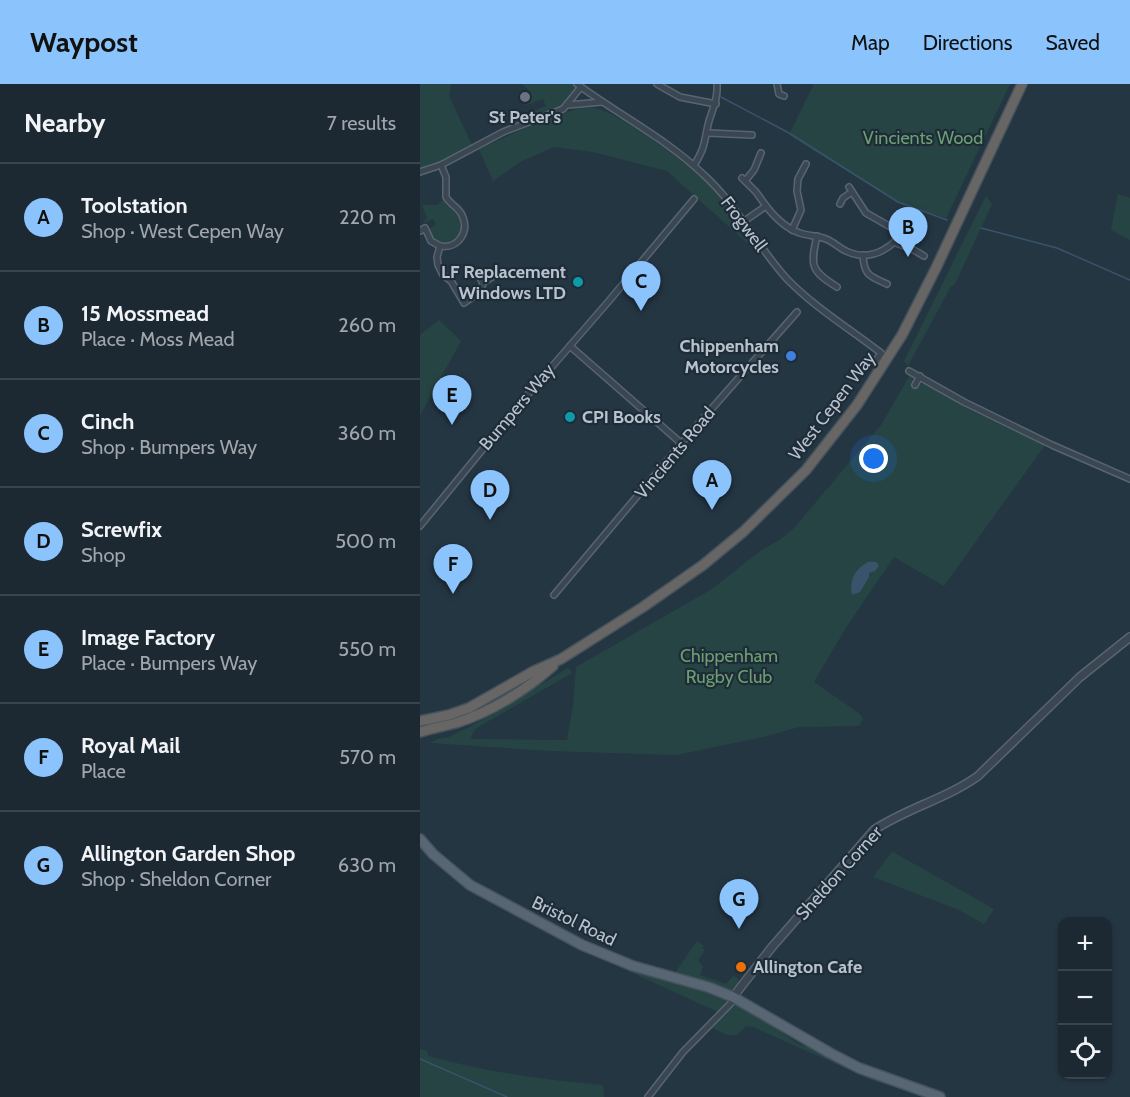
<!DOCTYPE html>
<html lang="en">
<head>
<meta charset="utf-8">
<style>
	body { margin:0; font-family:Cabin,sans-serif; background:#29343e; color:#f1f3f6 }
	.controls { position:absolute; right:18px; bottom:18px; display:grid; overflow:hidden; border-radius:12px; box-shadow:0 2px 4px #0004 }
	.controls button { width:54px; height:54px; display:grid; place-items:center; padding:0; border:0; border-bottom:2px solid #3a444d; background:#1c2832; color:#f1f3f6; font:30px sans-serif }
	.you { position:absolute; left:454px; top:375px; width:21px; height:21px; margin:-15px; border:4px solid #fff; border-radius:50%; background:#1a73e8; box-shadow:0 0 0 9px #1a73e833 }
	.badge { display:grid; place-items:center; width:39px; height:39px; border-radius:50%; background:#8bc4fd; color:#111; font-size:20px; font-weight:700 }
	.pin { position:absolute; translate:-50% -50px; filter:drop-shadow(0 2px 3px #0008) }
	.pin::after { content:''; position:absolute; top:32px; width:21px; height:18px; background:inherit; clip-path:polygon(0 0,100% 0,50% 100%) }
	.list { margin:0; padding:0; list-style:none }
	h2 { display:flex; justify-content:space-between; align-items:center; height:78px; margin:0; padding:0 24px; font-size:26px }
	h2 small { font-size:20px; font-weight:400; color:#a0a6ac }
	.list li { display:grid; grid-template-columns:39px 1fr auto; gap:18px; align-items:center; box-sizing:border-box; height:108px; padding:0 24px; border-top:2px solid #3a444d }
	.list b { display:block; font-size:22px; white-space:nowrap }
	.list p { margin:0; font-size:20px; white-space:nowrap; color:#a0a6ac }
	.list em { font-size:20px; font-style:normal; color:#a0a6ac }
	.icon { flex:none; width:33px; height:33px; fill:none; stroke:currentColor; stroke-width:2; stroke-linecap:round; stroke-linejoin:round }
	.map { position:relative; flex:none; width:710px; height:1013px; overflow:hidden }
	header { display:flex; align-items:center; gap:36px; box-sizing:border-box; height:84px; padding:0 30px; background:#8bc4fd; color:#111 }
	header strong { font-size:28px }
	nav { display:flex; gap:33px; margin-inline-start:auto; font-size:21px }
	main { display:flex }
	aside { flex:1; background:#1c2832 }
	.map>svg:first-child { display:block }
	.green { fill:#274444 }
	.water { fill:#38536b }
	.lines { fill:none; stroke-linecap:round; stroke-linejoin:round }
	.stream { stroke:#38536b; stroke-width:1.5 }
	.minor-casing { stroke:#586570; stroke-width:8 }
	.tertiary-casing { stroke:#586570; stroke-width:10 }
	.primary-casing { stroke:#46535f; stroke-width:12 }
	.trunk-casing { stroke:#44525d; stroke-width:12 }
	.minor { stroke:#3a4753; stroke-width:5 }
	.tertiary { stroke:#3a4753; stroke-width:7 }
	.primary { stroke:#586673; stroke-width:9 }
	.trunk { stroke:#686664; stroke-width:9 }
	.worship-dot { fill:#6b7280; stroke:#1e2c38; stroke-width:2 }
	.culture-dot { fill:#0f9aa8; stroke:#1e2c38; stroke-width:2 }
	.shop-dot { fill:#3f7fe0; stroke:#1e2c38; stroke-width:2 }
	.food-dot { fill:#e8710a; stroke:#1e2c38; stroke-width:2 }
	.labels { text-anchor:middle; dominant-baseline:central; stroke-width:4.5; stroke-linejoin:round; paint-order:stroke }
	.poi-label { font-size:18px; font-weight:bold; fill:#b7c2cd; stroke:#1e2c38; text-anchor:end }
	.park-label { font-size:18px; fill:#6d9f72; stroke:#1e2c38 }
	.street-label { font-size:18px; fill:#b7c2cd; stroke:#1e2c38 }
</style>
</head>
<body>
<header>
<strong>Waypost</strong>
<nav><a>Map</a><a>Directions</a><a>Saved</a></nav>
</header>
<main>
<aside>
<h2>Nearby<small>7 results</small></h2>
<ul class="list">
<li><span class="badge">A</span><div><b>Toolstation</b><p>Shop · West Cepen Way</p></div><em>220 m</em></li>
<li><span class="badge">B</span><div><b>15 Mossmead</b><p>Place · Moss Mead</p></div><em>260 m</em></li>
<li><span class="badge">C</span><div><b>Cinch</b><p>Shop · Bumpers Way</p></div><em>360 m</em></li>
<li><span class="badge">D</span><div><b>Screwfix</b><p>Shop</p></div><em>500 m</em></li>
<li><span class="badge">E</span><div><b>Image Factory</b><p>Place · Bumpers Way</p></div><em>550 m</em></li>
<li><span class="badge">F</span><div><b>Royal Mail</b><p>Place</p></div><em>570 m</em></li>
<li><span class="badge">G</span><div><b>Allington Garden Shop</b><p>Shop · Sheldon Corner</p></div><em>630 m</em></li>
</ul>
</aside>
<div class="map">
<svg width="710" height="1013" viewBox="0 0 710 1013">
	<rect width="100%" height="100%" fill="#253643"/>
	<g class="green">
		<path d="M0 0H31L29 12 52 61 20 80 0 84Z"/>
		<path d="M102 0H153L156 5 140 24 95 40 93 35 126 22 123 15 107 21 111 8Z"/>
		<path d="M394 0H590L526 134 478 119 369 51Z"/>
		<path d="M159 24C164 24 169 23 173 24 196 26 268 80 286 98 303 114 324 145 335 166L247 87 173 68 134 63 100 78 73 97 59 65 112 41Z"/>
		<path d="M698 110 710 114V156L691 146Z"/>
		<path d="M566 112 572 120 535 200 531 202 488 282 484 277Z"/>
		<path d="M23 116 38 128 43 141 39 154C26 161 15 162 9 146L16 140 13 135 5 139 4 137 7 134 2 121H17Z"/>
		<path d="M19 236 41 257 0 331V251Z"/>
		<path d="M490 291 493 292 494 300 498 301 505 299 550 326 625 361 524 502 474 473 427 542 394 598 440 630 443 635 439 642 379 643 347 652 256 671 130 667 11 659 17 655 29 653 57 639 148 584 152 589 55 645 50 655 147 656 153 621 156 583 292 505 340 467 361 455 375 443 461 341Z"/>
		<path d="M472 768H473L574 825 564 840 539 826 453 793Z"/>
		<path d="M277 857 284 862 282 864 285 866 278 877 283 882 280 891 306 900 313 892 318 894 319 899 310 907 255 889Z"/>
		<path d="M195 879 278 903 306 915 307 920 298 928 193 880Z"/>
		<path d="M318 921 350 940 378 960 386 962 443 990 507 1013 452 996 333 943 326 942 317 951H307L292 944 308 925Z"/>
		<path d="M0 965 7 967 8 972C65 988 124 996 183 1001L184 1013H0Z"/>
	</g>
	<path class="water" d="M448 478H456L459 482 455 487 449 489V493L440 508 432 511C429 496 435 485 448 478Z"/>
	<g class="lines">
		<g class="stream">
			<path d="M301 13 369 49 478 118 527 136"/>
			<path d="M561 144 637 164 710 196"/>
			<path d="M0 975 87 1013"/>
		</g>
		<g class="minor-casing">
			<g id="minor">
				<path d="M157 0C199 31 247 55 284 91 317 121 337 162 367 195 394 223 430 245 461 269L455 278"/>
				<path d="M237 0 260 13 296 20"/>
				<path d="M357 0 359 10 364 12"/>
				<path d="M148 21 182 18"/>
				<path d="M288 49 332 51"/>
				<path d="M21 81 26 93V113C30 120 39 124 42 131 50 148 38 165 20 162L17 173 18 181 23 191 31 197 44 219 61 207 63 199 74 192"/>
				<path d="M274 81C286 63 284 56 289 37 293 24 298 14 297 0"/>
				<path d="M0 88 21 81 83 48 143 25 161 3"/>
				<path d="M322 94 336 108 346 122 323 138"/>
				<path d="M325 97 334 86 341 69"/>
				<path d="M429 103 446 129 483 150"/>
				<path d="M420 120 423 114 432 108"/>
				<path d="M346 122C356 135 368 146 383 150 391 152 399 152 406 155 414 158 419 164 426 167 453 180 476 161 489 140"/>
				<path d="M372 146 381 126 377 107 378 95 386 80"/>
				<path d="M0 147 5 144 11 157 20 162"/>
				<path d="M397 152C390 182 391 187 417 203"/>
				<path d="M476 159 492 165 504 172"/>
				<path d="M443 171C444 191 449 192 467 200"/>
				<path d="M58 190 63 199"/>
				<path d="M150 262 262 360"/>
				<path d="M489 287 544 318 632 361 710 395"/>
				<path d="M495 301 500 292"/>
				<path d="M0 442 103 316 188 218 274 115"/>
				<path d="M134 511 272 347 377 228"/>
				<path d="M228 1013 263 968 316 914"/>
			</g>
		</g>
		<g class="tertiary-casing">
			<path id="tertiary" d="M313 913 352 863 454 746C487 724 526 715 558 692L660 593 710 553"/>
		</g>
		<g class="primary-casing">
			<path id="primary" d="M0 755 13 770 50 801 162 861 213 882 288 903 313 913 410 969 439 984 520 1013"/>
		</g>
		<g class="trunk-casing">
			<g id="trunk">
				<path d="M0 637 29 631 49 624 114 587 141 575 223 523 283 481 323 448 386 386 437 321 482 251 516 184 602 0"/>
				<path d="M0 648C12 644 24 642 36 639 71 628 106 606 133 582"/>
			</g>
		</g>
		<use href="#minor" class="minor"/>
		<use href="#tertiary" class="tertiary"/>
		<use href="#primary" class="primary"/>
		<use href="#trunk" class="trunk"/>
	</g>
	<circle class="worship-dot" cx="105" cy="13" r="6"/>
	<g class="culture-dot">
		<circle cx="158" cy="198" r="6"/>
		<circle cx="150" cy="333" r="6"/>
	</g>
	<circle class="shop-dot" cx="371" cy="272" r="6"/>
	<circle class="food-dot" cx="321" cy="883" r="6"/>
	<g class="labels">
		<g class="poi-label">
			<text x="105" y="33" text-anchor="middle">St Peter's</text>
			<text x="146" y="188">LF Replacement<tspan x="146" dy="21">Windows LTD</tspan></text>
			<text x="359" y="262">Chippenham<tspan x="359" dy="21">Motorcycles</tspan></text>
			<text x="162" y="333" text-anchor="start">CPI Books</text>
			<text x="333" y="883" text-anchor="start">Allington Cafe</text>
		</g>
		<g class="park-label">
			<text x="503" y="54">Vincients Wood</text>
			<text x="309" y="572">Chippenham<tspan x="309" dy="21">Rugby Club</tspan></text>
		</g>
		<g class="street-label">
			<text transform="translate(324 140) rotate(53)">Frogwell</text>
			<text transform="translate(412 322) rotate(-53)">West Cepen Way</text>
			<text transform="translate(97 323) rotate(-50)">Bumpers Way</text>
			<text transform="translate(255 369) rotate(-50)">Vincients Road</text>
			<text transform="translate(419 789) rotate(-48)">Sheldon Corner</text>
			<text transform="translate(154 837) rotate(26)">Bristol Road</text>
		</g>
	</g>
</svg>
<div class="controls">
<button>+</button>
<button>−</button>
<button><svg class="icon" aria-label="locate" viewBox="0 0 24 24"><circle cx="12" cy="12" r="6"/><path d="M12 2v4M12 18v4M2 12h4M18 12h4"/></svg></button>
</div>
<div class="you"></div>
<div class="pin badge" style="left:292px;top:426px">A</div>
<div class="pin badge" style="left:488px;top:173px">B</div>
<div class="pin badge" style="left:221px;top:227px">C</div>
<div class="pin badge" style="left:70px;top:436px">D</div>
<div class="pin badge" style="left:32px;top:341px">E</div>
<div class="pin badge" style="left:33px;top:510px">F</div>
<div class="pin badge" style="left:319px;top:845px">G</div>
</div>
</main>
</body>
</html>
